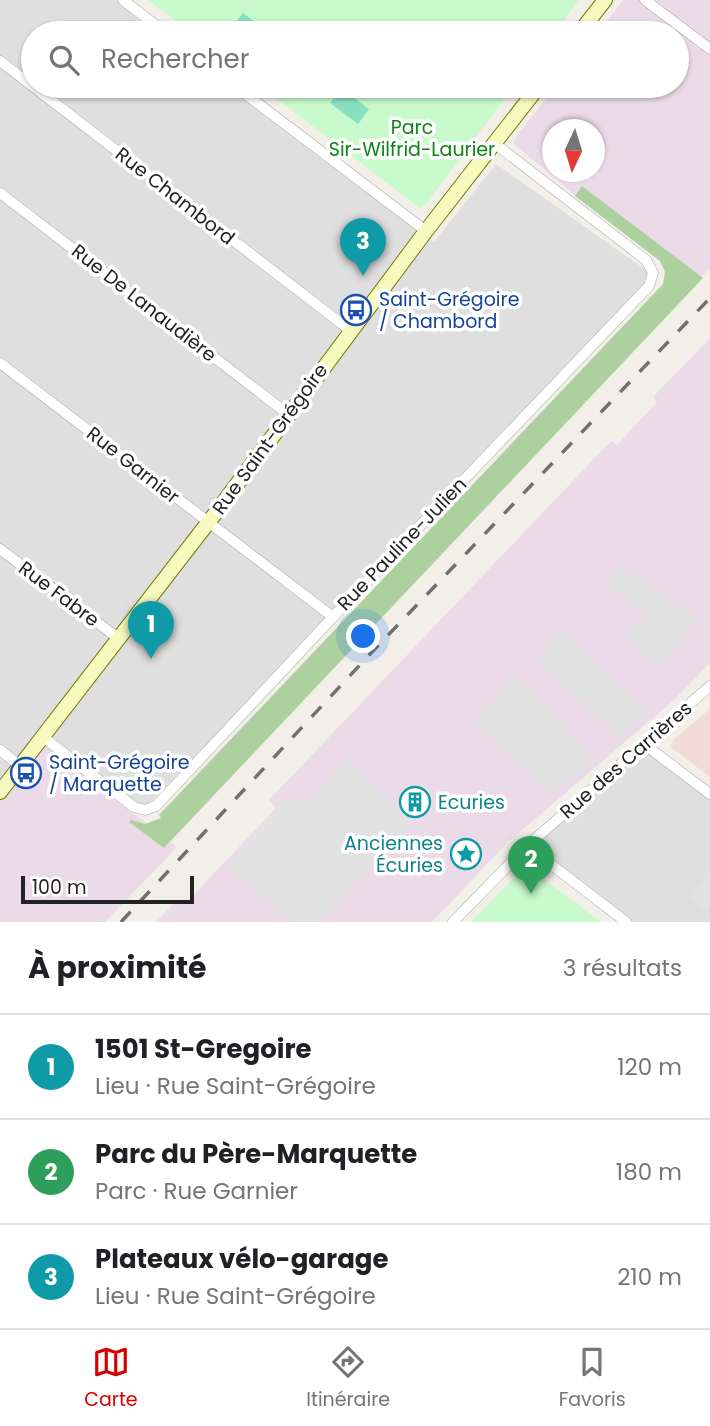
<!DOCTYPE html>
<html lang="fr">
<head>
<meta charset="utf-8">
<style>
	body { margin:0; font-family:Poppins,sans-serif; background:#f6f6f6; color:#202124 }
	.compass { position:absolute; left:542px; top:119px; width:63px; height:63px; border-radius:50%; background:#fff; box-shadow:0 2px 5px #0004; rotate:184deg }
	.scale { position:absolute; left:21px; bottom:18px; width:173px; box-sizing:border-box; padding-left:7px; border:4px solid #222; border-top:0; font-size:19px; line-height:24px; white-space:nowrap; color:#222; -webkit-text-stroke:5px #fff; paint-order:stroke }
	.you { position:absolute; left:364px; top:637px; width:24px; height:24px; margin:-18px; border:5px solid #fff; border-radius:50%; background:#1a73e8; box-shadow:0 0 0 10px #1a73e833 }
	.badge { display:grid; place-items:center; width:46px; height:46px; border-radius:50%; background:#d40000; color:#fff; font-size:23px; font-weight:700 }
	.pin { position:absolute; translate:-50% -58px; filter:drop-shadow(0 2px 4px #0008) }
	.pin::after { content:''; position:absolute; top:37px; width:24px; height:21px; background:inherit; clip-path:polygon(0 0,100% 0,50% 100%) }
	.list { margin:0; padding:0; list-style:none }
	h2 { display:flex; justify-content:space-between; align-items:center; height:91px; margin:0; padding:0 28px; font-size:30px }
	h2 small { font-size:23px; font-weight:400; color:#757577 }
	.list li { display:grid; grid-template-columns:46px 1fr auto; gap:21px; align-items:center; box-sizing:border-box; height:105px; padding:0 28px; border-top:2px solid #e0e0e0 }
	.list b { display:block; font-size:26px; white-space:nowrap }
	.list p { margin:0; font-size:23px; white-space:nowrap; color:#757577 }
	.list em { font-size:23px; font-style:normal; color:#757577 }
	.icon { flex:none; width:38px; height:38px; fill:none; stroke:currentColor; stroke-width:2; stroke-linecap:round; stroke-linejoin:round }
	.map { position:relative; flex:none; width:710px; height:922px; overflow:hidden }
	.search { position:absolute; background:#fff; box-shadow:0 2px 5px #0004; left:21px; right:21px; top:21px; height:77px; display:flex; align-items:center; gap:18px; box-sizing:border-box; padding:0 24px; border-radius:38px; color:#757577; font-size:26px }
	.sheet { height:406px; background:#fff }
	nav { display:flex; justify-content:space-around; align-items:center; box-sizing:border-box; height:98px; border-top:2px solid #e0e0e0; background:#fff; font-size:19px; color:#757577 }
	nav a { display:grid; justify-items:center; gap:4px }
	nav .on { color:#d40000 }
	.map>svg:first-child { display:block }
	.residential { fill:#e0dfdf }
	.commercial { fill:#f2dad9 }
	.industrial { fill:#ebdbe8; fill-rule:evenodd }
	.forest { fill:#add19e }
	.park { fill:#c8facc }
	.pitch { fill:#88e0be }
	.parking { fill:#e2e2e2 }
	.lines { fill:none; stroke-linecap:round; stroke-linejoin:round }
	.street-casing { stroke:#a9a9a9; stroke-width:11 }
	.secondary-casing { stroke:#707d05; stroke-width:16 }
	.street { stroke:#fff; stroke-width:10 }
	.secondary { stroke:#f7fabf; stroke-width:14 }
	.rail { stroke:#707070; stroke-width:3.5; stroke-dasharray:14 14; stroke-linecap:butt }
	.labels { text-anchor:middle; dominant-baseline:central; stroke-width:7; stroke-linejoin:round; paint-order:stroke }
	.park-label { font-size:19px; fill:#0c8416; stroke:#fff }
	.street-label { font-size:19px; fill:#222; stroke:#fff }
	.transit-label { font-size:19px; fill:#164399; stroke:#fff; text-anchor:start }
	.culture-label { font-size:19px; fill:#0d838f; stroke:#fff; text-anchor:start }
</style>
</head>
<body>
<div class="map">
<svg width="710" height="922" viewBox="0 0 710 922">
	<rect width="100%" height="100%" fill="#f2efe9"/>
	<g class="residential">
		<path d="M0 0H116L160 33H33V86H229L434 242 496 164 656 277 145 808 38 740 0 788Z"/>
		<path d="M645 751 710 798V922H627L530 846 587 796Z"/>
	</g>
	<path class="commercial" d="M710 709V777L672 748 671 745 673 740Z"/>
	<g class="industrial">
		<path d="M623 0H710V268L701 277 576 196 514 144 515 138 556 86H677V33H597ZM552 130H594V172H552Z"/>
		<path d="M710 338V663L674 700 507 843 432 922H156L178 899 185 904 276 808 269 800 611 441 617 445 657 402 653 397Z"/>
		<path d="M38 740 177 847 105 922H0V788Z"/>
	</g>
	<path class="forest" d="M582 186 703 278 164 848 129 822 131 820 145 824 161 818 159 815 663 284 665 272 660 261 575 196Z"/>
	<g class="park">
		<path d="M148 0H579L554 33H191Z"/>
		<path d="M260 86H514L426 204 420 208Z"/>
		<path d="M526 866 601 922H471Z"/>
	</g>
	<g class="pitch">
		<path d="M243 13 270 33H234L230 30Z"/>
		<path d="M341 88 369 109 358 124 330 103Z"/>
	</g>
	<g class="parking">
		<path d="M618 566 698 619 657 666 624 637 646 614 605 584Z"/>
		<path d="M561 630 647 713 619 737 535 658Z"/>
		<path d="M515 677 565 723 562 727 595 759 552 793 472 721Z"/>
		<path d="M347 760 413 823 319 922H295L227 866 285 798 291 803 298 796 306 804Z"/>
		<path d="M710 871V905L706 911 689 898Z"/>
	</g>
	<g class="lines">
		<g class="street-casing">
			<g id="street">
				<path d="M123 0 166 33"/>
				<path d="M645 0 710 49"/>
				<path d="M0 61 351 331"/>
				<path d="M235 86 426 231"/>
				<path d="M0 193 288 414"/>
				<path d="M0 363 333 617"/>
				<path d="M0 549 118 638"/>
				<path d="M43 737 134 807 145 810 156 806 333 617 649 286 653 273 646 260 494 143"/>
				<path d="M644 744 710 794"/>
				<path d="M0 750 20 766"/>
				<path d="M527 846 626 922"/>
				<path d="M453 922 527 846 710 686"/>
			</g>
		</g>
		<g class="secondary-casing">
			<g id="secondary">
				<path d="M579 33 605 0"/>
				<path d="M0 792 214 515 426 231 539 86"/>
			</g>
		</g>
		<use href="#street" class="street"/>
		<use href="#secondary" class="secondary"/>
		<path class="rail" d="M121 922 371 653 710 298"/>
	</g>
	<defs>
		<g id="bus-ring" transform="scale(1.575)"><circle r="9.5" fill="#fff" stroke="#1a4fb4" stroke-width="1.5"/><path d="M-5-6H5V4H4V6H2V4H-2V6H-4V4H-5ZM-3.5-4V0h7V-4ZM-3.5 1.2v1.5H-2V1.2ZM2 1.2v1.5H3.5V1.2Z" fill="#1a4fb4"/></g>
		<g id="building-ring" transform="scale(1.575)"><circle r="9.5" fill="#fff" stroke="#0f9aa8" stroke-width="1.5"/><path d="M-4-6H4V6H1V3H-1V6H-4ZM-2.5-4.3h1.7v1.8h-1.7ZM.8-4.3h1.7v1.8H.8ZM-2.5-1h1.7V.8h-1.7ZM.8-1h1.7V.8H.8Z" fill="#0f9aa8"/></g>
		<g id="sight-ring" transform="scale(1.575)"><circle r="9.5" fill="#fff" stroke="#0f9aa8" stroke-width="1.5"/><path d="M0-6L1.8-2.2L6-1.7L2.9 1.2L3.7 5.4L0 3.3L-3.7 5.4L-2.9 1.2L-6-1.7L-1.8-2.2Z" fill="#0f9aa8"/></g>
	</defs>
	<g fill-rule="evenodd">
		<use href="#bus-ring" x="356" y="310"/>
		<use href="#bus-ring" x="26" y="773"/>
		<use href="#building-ring" x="415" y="802"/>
		<use href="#sight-ring" x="466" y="854"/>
	</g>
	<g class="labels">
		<g class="park-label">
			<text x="412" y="127">Parc<tspan x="412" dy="22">Sir-Wilfrid-Laurier</tspan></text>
		</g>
		<g class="street-label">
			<text transform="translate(175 196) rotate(38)">Rue Chambord</text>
			<text transform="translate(144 303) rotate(38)">Rue De Lanaudière</text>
			<text transform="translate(270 439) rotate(-54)">Rue Saint-Grégoire</text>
			<text transform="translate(133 465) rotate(38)">Rue Garnier</text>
			<text transform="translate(402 544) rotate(-46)">Rue Pauline-Julien</text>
			<text transform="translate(59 594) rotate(37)">Rue Fabre</text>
			<text transform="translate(626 760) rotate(-41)">Rue des Carrières</text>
		</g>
		<g class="transit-label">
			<text x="379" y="299">Saint-Grégoire<tspan x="379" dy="22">/ Chambord</tspan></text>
			<text x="49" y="762">Saint-Grégoire<tspan x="49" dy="22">/ Marquette</tspan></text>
		</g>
		<g class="culture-label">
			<text x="438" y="802">Ecuries</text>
			<text x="443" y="843" text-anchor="end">Anciennes<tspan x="443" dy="22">Écuries</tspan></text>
		</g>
	</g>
</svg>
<svg class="compass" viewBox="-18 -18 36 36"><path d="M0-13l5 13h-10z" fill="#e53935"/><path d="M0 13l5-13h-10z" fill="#757577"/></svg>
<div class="scale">100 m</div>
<div class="you"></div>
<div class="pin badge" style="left:151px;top:659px;background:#0f9aa8">1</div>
<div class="pin badge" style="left:531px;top:894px;background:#2e9e5b">2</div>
<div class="pin badge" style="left:363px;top:276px;background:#0f9aa8">3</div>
<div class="search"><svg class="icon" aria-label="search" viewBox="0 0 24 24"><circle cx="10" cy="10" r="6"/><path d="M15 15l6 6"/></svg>Rechercher</div>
</div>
<section class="sheet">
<h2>À proximité<small>3 résultats</small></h2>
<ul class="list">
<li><span class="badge" style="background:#0f9aa8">1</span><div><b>1501 St-Gregoire</b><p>Lieu · Rue Saint-Grégoire</p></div><em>120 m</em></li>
<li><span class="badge" style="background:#2e9e5b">2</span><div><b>Parc du Père-Marquette</b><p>Parc · Rue Garnier</p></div><em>180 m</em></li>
<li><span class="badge" style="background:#0f9aa8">3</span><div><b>Plateaux vélo-garage</b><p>Lieu · Rue Saint-Grégoire</p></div><em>210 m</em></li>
</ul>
</section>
<nav>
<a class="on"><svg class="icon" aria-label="map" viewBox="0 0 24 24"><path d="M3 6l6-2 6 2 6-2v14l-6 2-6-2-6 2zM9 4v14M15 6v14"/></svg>Carte</a>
<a><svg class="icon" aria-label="directions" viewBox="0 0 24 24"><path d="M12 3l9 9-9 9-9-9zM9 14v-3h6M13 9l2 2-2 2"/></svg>Itinéraire</a>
<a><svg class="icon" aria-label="saved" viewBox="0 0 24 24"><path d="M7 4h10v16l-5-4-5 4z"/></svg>Favoris</a>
</nav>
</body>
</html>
